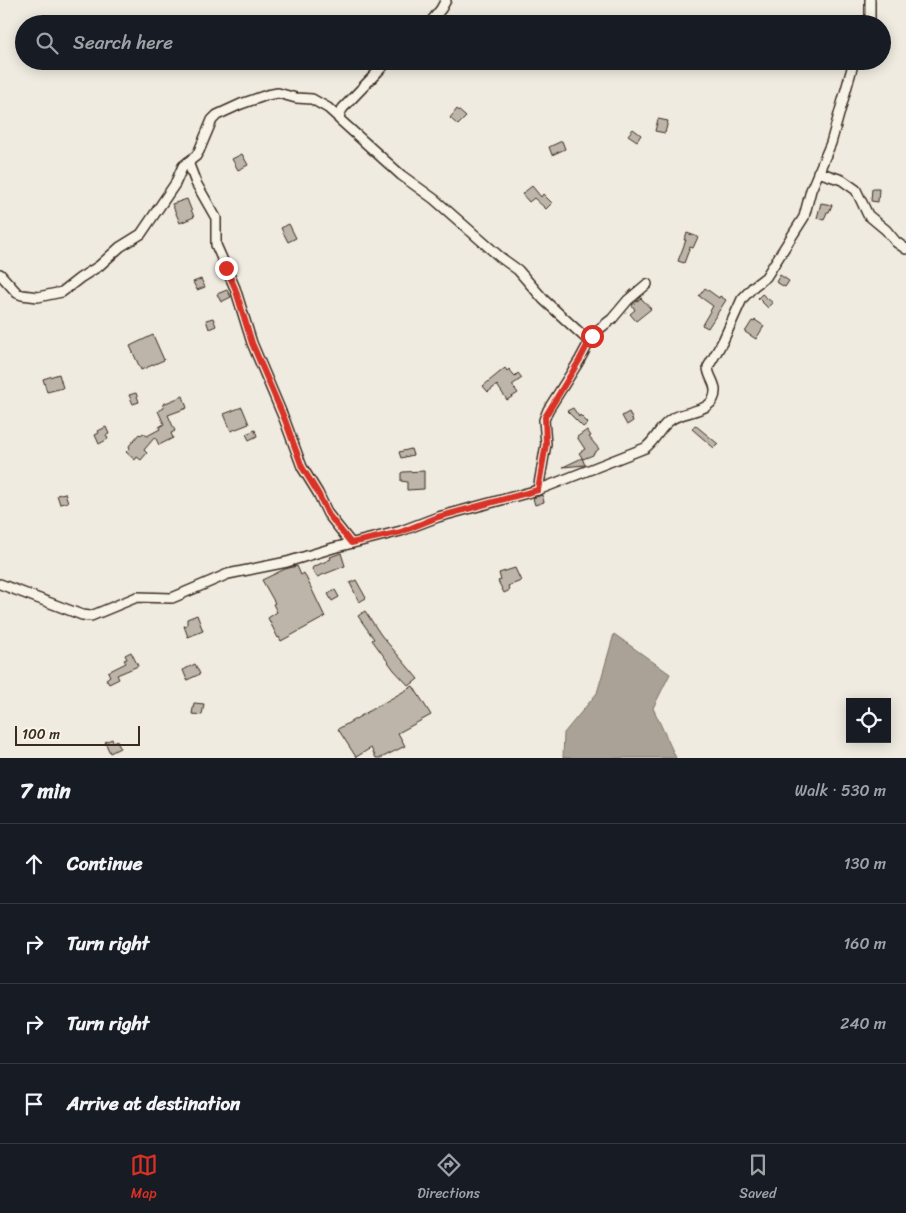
<!DOCTYPE html>
<html lang="en">
<head>
<meta charset="utf-8">
<style>
	body { margin:0; font-family:Sriracha,sans-serif; background:#20242c; color:#f1f3f6 }
	.controls { position:absolute; right:15px; bottom:15px; display:grid; overflow:hidden; border-radius:0px; box-shadow:0 2px 12px #0003 }
	.controls button { width:45px; height:45px; display:grid; place-items:center; padding:0; border:0; border-bottom:1px solid #363941; background:#171b24; color:#f1f3f6; font:25px sans-serif }
	.scale { position:absolute; left:15px; bottom:12px; width:125px; box-sizing:border-box; padding-left:5px; border:2px solid #3b2a1e; border-top:0; font-size:14px; line-height:18px; white-space:nowrap; color:#3b2a1e; -webkit-text-stroke:4px #f7f3e8; paint-order:stroke }
	.stop { position:absolute; width:15px; height:15px; margin:-11px; border:4px solid #d93025; border-radius:50%; background:#fff }
	.stop.end { background:#d93025; border-color:#fff; box-shadow:0 1px 5px #0008 }
	.list { margin:0; padding:0; list-style:none }
	h2 { display:flex; justify-content:space-between; align-items:center; height:65px; margin:0; padding:0 20px; font-size:21px }
	h2 small { font-size:16px; font-weight:400; color:#9ea1a6 }
	.list li { display:grid; grid-template-columns:32px 1fr auto; gap:15px; align-items:center; box-sizing:border-box; height:80px; padding:0 20px; border-top:1px solid #363941 }
	.list b { display:block; font-size:19px; white-space:nowrap }
	.list em { font-size:16px; font-style:normal; color:#9ea1a6 }
	.icon { flex:none; width:28px; height:28px; fill:none; stroke:currentColor; stroke-width:2; stroke-linecap:round; stroke-linejoin:round }
	.map { position:relative; flex:none; width:906px; height:758px; overflow:hidden }
	.search { position:absolute; background:#171b24; box-shadow:0 2px 12px #0003; left:15px; right:15px; top:15px; height:55px; display:flex; align-items:center; gap:12px; box-sizing:border-box; padding:0 18px; border-radius:28px; color:#9ea1a6; font-size:19px }
	.sheet { height:385px; background:#171b24 }
	nav { display:flex; justify-content:space-around; align-items:center; box-sizing:border-box; height:70px; border-top:1px solid #363941; background:#171b24; font-size:14px; color:#9ea1a6 }
	nav a { display:grid; justify-items:center; gap:2px }
	nav .on { color:#d93025 }
	.map>svg:first-child { display:block }
	.water { fill:#aaa296; stroke:#7e7266 }
	.building { fill:#bdb5aa; stroke:#3b2a1e }
	.lines { fill:none; stroke-linecap:round; stroke-linejoin:round }
	.street-casing { stroke:#3b2a1e; stroke-width:12 }
	.street { stroke:#f7f3e8; stroke-width:9 }
	.route { stroke:#d93025; stroke-width:6 }
</style>
</head>
<body>
<div class="map">
<svg width="906" height="758" viewBox="0 0 906 758">
	<rect width="100%" height="100%" fill="#efebe0"/>
	<filter id="ink" filterUnits="userSpaceOnUse"><feTurbulence type="fractalNoise" baseFrequency=".02" numOctaves="2"/><feDisplacementMap in="SourceGraphic" scale="10" xChannelSelector="R" yChannelSelector="G"/><feConvolveMatrix kernelMatrix="1 2 1 2 8 2 1 2 1" color-interpolation-filters="sRGB"/></filter>
	<g filter="url(#ink)">
		<path class="water" d="M614 634 670 674 653 708 676 758H563L564 733 597 693Z"/>
		<g class="building">
			<path d="M457 109 466 117 458 125 450 118Z"/>
			<path d="M658 119 668 121 665 133 655 131Z"/>
			<path d="M633 129 641 135 637 141 628 135Z"/>
			<path d="M562 141 565 149 552 155 549 147Z"/>
			<path d="M242 154 248 165 238 170 232 159Z"/>
			<path d="M532 186 541 197 543 194 552 203 546 209 534 198 529 202 522 194Z"/>
			<path d="M872 189H879L878 202 871 201Z"/>
			<path d="M187 199 194 217 180 223 172 204Z"/>
			<path d="M821 203 832 205 829 212H827L824 220 817 218Z"/>
			<path d="M289 224 296 238 288 242 281 228Z"/>
			<path d="M687 233 698 237 693 248 690 247 684 263 678 261 686 240H684Z"/>
			<path d="M780 275 789 281 785 287 776 282Z"/>
			<path d="M201 279 205 287 197 290 193 282Z"/>
			<path d="M705 288 719 298 720 296 726 300 708 328 702 325 713 306 699 296Z"/>
			<path d="M227 290 231 297 221 302 217 294Z"/>
			<path d="M762 294 773 303 768 308 758 298Z"/>
			<path d="M641 298 651 309 636 321 630 314 635 310 632 305Z"/>
			<path d="M213 318 216 326 209 329 206 320Z"/>
			<path d="M755 320 764 326 756 339 745 332 752 321 754 322Z"/>
			<path d="M153 335 164 360 141 370 130 346Z"/>
			<path d="M505 368 507 371 509 369 515 376 518 373 522 378 512 385 518 393 507 400 497 385 488 392 483 386Z"/>
			<path d="M59 374 63 388 47 392 43 379Z"/>
			<path d="M136 393 139 402 133 404 129 395Z"/>
			<path d="M183 396 187 408 168 415 175 431 171 433 173 438 159 445 155 437 144 450 147 453 141 460 137 457 135 460 126 452 130 448 129 446 139 434 141 435 143 433 147 436 160 429 159 427 164 424 158 411 164 408 163 404Z"/>
			<path d="M242 407 249 424 231 431 224 414Z"/>
			<path d="M573 408 579 417 580 415 588 423 583 427 567 411Z"/>
			<path d="M629 412 633 421 627 425 622 416Z"/>
			<path d="M695 425 718 444 714 448 692 429Z"/>
			<path d="M106 427 109 434 106 435 108 439 99 444 95 435 99 433 98 431Z"/>
			<path d="M255 430 257 436 249 440 246 434Z"/>
			<path d="M587 430 591 436 589 437 599 449 593 454V455L583 459 579 453 585 449 577 437Z"/>
			<path d="M411 449 413 455 401 458 399 452Z"/>
			<path d="M582 458 585 465 563 467Z"/>
			<path d="M424 471V489L407 490V482L401 481V473L403 472Z"/>
			<path d="M65 493 68 502 60 504 57 495Z"/>
			<path d="M542 495 544 502 535 505 533 498Z"/>
			<path d="M341 553 345 566 317 577 312 569 313 567 331 559 330 557Z"/>
			<path d="M297 566 301 575 304 573 325 617 281 641 279 637 278 638 268 618 277 612 273 604 275 603 262 580 285 569Z"/>
			<path d="M515 568 521 581 508 586 510 590 504 593 498 581 501 580 499 573Z"/>
			<path d="M356 580 366 598 359 602 350 583Z"/>
			<path d="M335 590 339 597 332 601 328 594Z"/>
			<path d="M365 611 381 635 418 679 409 686 394 670 372 640 374 639 358 616Z"/>
			<path d="M197 615 203 631 188 637 184 626 187 625V619Z"/>
			<path d="M131 652 138 666 117 675 119 679 109 684 106 679 110 676 108 672 126 663 124 660 127 659 125 655Z"/>
			<path d="M195 664 200 674 187 680 183 670Z"/>
			<path d="M413 686 431 715 398 733 405 746 381 758H376L371 748 356 757 338 729Z"/>
			<path d="M194 703 204 704 202 715 192 714Z"/>
			<path d="M112 739 113 742 117 740 120 748 110 753 105 742Z"/>
		</g>
		<g class="lines">
			<g class="street-casing">
				<g id="street">
					<path d="M429 24 441 9 446 0"/>
					<path d="M870 24V0"/>
					<path d="M388 61 343 108 340 113 339 119 401 175 434 199 500 257 518 270 544 300 590 342"/>
					<path d="M188 162 196 183 216 218V245L235 288 252 343 285 421 302 467 318 493 328 514 351 543"/>
					<path d="M818 172 842 180 856 190 868 215 886 230 896 242 906 249"/>
					<path d="M0 274 17 293 22 295 38 297 62 292 80 278 99 266 120 247 141 234 175 184 183 166 196 156 199 151 212 120 217 115 241 104 267 95 278 93 296 98 312 99 328 108 339 118"/>
					<path d="M538 490 546 444 544 420 548 410 579 361 594 333 612 319 628 300 647 284"/>
					<path d="M0 584 82 615 91 616 137 597 172 598 228 574 287 562 333 548 401 531 438 517 538 490 645 448C656 440 660 426 672 419 685 410 716 413 715 390 715 382 708 376 708 367L723 341 742 299 754 286 766 277 804 217 811 190 831 143 854 61"/>
				</g>
			</g>
			<use href="#street" class="street"/>
		</g>
	</g>
	<g class="lines" filter="url(#ink)">
		<path class="route" d="M226 268 235 288 252 343 285 420 302 467 318 493 328 514 351 543 401 532 438 517 538 490 546 444 545 417 579 361 592 336"/>
	</g>
</svg>
<div class="controls">
<button><svg class="icon" aria-label="locate" viewBox="0 0 24 24"><circle cx="12" cy="12" r="6"/><path d="M12 2v4M12 18v4M2 12h4M18 12h4"/></svg></button>
</div>
<div class="scale">100 m</div>
<div class="stop" style="left:592px;top:336px"></div>
<div class="stop end" style="left:226px;top:268px"></div>
<div class="search"><svg class="icon" aria-label="search" viewBox="0 0 24 24"><circle cx="10" cy="10" r="6"/><path d="M15 15l6 6"/></svg>Search here</div>
</div>
<section class="sheet">
<h2>7 min<small>Walk · 530 m</small></h2>
<ul class="list">
<li><svg class="icon" aria-label="ahead" viewBox="0 0 24 24"><path d="M12 20V5M6 11l6-6 6 6"/></svg><div><b>Continue</b></div><em>130 m</em></li>
<li><svg class="icon" aria-label="right" viewBox="0 0 24 24"><path d="M7 20v-9h11M14 6l5 5-5 5"/></svg><div><b>Turn right</b></div><em>160 m</em></li>
<li><svg class="icon" aria-label="right" viewBox="0 0 24 24"><path d="M7 20v-9h11M14 6l5 5-5 5"/></svg><div><b>Turn right</b></div><em>240 m</em></li>
<li><svg class="icon" aria-label="arrive" viewBox="0 0 24 24"><path d="M6 21V4h12l-3 4 3 4H6"/></svg><div><b>Arrive at destination</b></div></li>
</ul>
</section>
<nav>
<a class="on"><svg class="icon" aria-label="map" viewBox="0 0 24 24"><path d="M3 6l6-2 6 2 6-2v14l-6 2-6-2-6 2zM9 4v14M15 6v14"/></svg>Map</a>
<a><svg class="icon" aria-label="directions" viewBox="0 0 24 24"><path d="M12 3l9 9-9 9-9-9zM9 14v-3h6M13 9l2 2-2 2"/></svg>Directions</a>
<a><svg class="icon" aria-label="saved" viewBox="0 0 24 24"><path d="M7 4h10v16l-5-4-5 4z"/></svg>Saved</a>
</nav>
</body>
</html>
